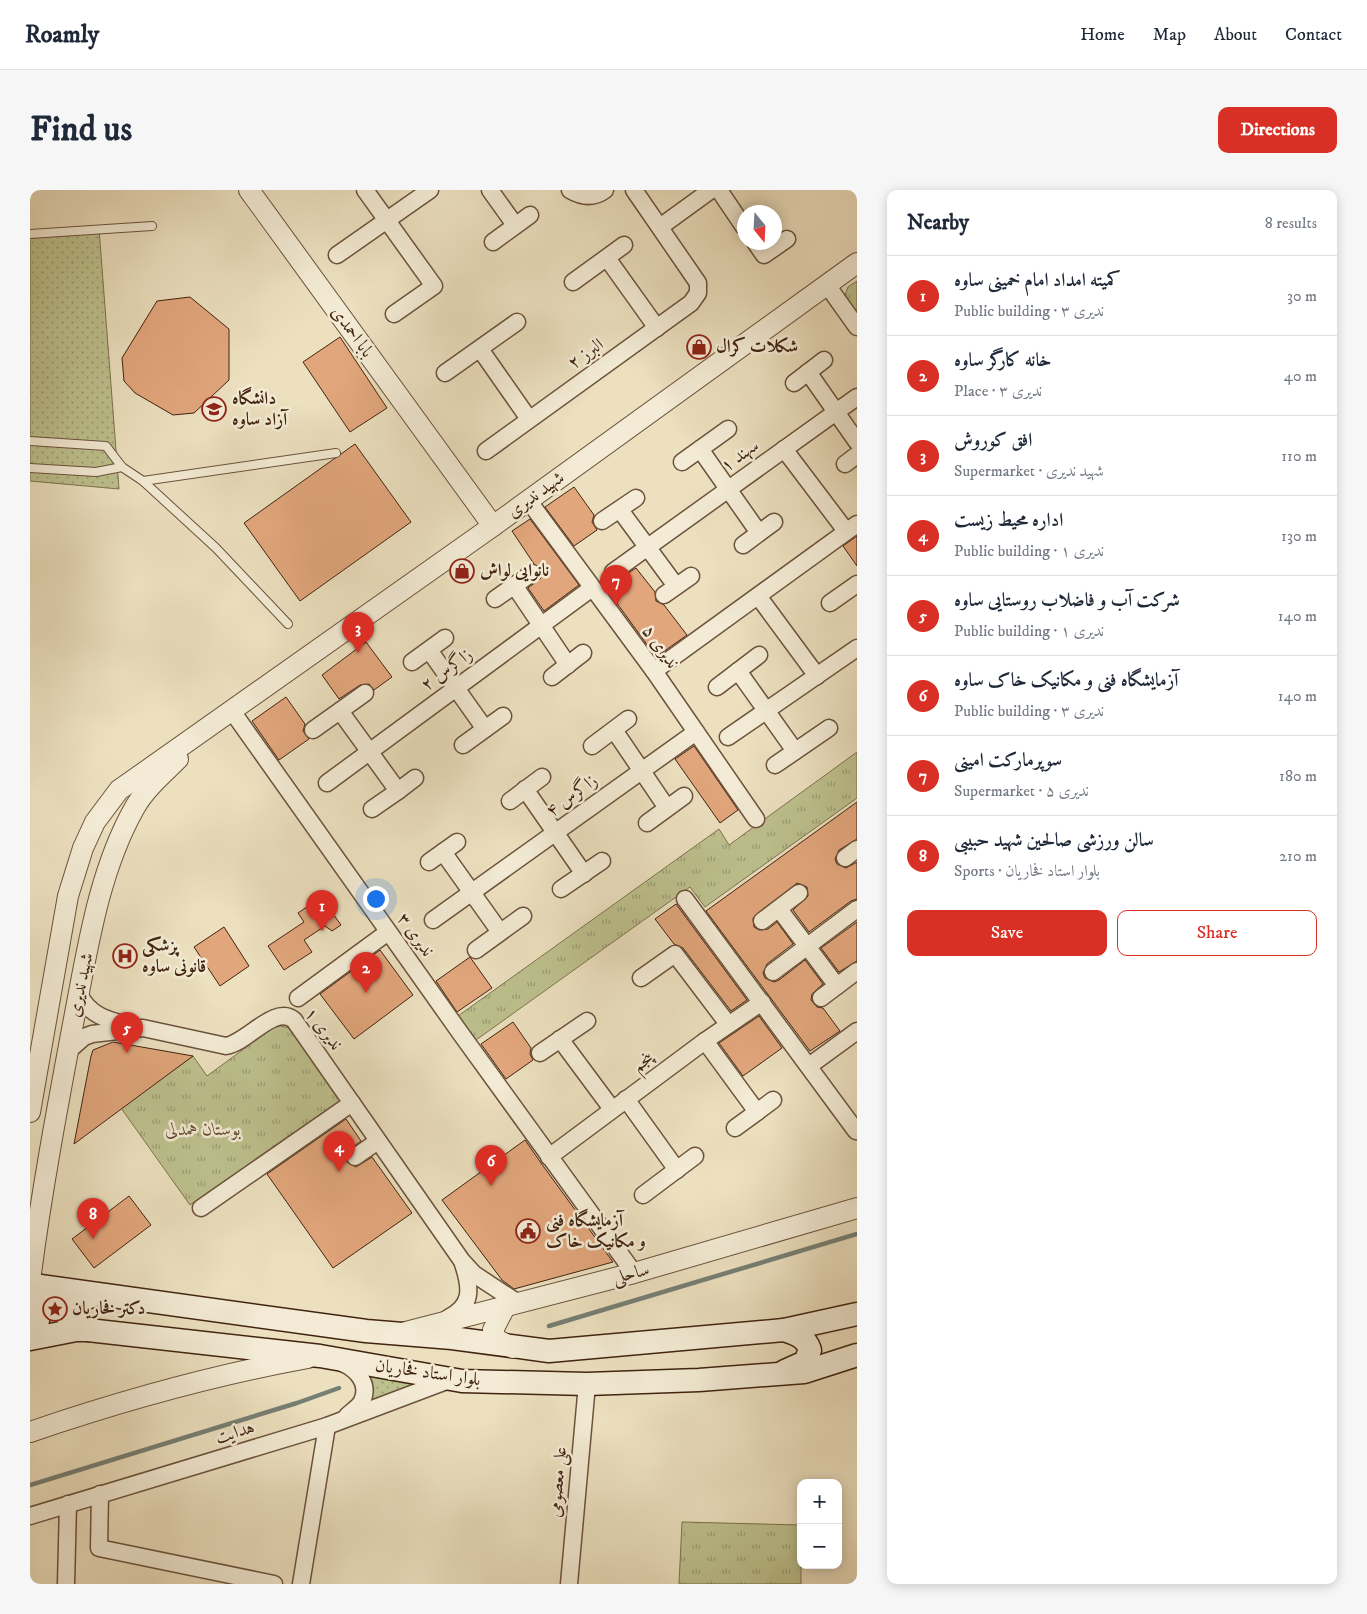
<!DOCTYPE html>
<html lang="en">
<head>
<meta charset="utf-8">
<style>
	body { margin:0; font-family:"IM FELL DW Pica",Amiri,serif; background:#f6f6f7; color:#1f2937 }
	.controls { position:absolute; right:15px; bottom:15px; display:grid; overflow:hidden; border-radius:10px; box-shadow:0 2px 12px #0003 }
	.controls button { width:45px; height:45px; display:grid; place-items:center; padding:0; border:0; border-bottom:1px solid #e0e1e3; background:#fff; color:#1f2937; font:25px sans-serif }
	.compass { position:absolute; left:707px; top:15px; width:45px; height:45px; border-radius:50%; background:#fff; box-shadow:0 2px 12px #0003; rotate:162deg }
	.you { position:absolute; left:345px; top:708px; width:18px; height:18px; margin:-12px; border:4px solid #fff; border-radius:50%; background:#1a73e8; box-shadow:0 0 0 8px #1a73e833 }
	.badge { display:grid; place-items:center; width:32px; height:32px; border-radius:50%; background:#d93025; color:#fff; font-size:16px; font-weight:700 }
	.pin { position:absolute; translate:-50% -41px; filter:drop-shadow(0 1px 2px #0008) }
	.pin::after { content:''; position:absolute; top:26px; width:18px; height:15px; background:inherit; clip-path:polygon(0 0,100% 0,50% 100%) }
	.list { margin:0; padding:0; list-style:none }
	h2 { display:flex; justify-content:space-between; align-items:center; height:65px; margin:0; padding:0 20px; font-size:21px }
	h2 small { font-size:16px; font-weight:400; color:#747a83 }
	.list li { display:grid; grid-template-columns:32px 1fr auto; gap:15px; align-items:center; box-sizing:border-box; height:80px; padding:0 20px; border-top:1px solid #e0e1e3 }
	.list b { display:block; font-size:19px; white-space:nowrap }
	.list p { margin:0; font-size:16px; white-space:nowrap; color:#747a83 }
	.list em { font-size:16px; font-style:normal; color:#747a83 }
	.actions { display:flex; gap:10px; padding:15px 20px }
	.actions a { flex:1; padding:11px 0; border:1px solid #d93025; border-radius:10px; text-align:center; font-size:18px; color:#d93025 }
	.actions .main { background:#d93025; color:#fff }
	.map { position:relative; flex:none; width:827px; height:1394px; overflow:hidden; border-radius:10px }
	header { display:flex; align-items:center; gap:30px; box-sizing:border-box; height:70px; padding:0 25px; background:#fff; border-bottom:1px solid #e0e1e3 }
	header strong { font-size:24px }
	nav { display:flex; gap:28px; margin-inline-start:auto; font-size:18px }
	.intro { display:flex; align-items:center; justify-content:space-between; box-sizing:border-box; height:120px; padding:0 30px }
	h1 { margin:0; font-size:35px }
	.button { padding:12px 22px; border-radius:10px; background:#d93025; color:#fff; font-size:18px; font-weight:700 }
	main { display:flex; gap:30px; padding:0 30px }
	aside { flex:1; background:#fff; border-radius:10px; box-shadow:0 2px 12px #0003 }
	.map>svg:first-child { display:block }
	.grass { fill:url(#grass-dots); stroke:#7f724f }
	.park { fill:url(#park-tufts); stroke:#7f724f }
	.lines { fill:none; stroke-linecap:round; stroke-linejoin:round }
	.stream { stroke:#767f74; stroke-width:4.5 }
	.building { fill:#e2a67c; stroke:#412310 }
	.service-casing { stroke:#6c523c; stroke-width:10 }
	.minor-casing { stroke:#6c523c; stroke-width:19 }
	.tertiary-casing { stroke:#6c523c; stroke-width:22 }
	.secondary-casing { stroke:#412310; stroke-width:25 }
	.service { stroke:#f3ebd5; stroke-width:8 }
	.minor { stroke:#f3ebd5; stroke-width:16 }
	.tertiary { stroke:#f3ebd5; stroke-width:20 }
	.secondary { stroke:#f3ebd5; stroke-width:22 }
	.labels { text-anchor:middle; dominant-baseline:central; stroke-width:5; stroke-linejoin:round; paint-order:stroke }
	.street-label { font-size:18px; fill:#412310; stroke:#f3ebd5 }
	.poi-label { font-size:18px; font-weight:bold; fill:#412310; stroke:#f3ebd5; text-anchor:start }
	.park-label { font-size:18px; font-style:italic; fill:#604a30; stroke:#f3ebd5 }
</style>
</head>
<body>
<header>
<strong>Roamly</strong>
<nav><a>Home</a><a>Map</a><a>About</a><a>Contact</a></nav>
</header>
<div class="intro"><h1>Find us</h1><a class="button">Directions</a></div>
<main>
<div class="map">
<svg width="827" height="1394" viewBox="0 0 827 1394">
	<defs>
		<pattern id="grass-dots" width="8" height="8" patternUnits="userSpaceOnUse" patternTransform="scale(1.25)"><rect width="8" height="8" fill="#bdc18e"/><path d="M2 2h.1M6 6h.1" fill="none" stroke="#9b9c73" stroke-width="1.8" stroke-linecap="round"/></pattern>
		<pattern id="park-tufts" width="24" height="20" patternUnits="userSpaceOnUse" patternTransform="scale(1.25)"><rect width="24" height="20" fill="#bdc18e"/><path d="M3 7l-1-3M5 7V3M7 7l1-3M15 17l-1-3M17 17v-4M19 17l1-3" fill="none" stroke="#9b9c73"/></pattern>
	</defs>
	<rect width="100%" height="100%" fill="#ece0bf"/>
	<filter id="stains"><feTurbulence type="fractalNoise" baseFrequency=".004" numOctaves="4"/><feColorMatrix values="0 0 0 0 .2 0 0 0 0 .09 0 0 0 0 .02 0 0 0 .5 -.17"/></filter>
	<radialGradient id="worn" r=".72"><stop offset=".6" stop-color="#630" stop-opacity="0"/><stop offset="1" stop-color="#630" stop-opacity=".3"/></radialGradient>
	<g class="grass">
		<path d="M69 39 89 299 0 291V46Z"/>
		<path d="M334 1182 392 1194 337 1217 344 1199Z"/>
	</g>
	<g class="park">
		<path d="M827 91V125L814 108 818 97Z"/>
		<path d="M827 562V608L675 717 660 697 439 855 421 831 689 639 699 655Z"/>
		<path d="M250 836 260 838 311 910 160 1015 91 918 163 866 177 886 241 839Z"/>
		<path d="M652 1332 771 1335V1394H649Z"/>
	</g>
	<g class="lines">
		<g class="stream">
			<path d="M519 1136 827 1044"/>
			<path d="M0 1295 267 1213 309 1198"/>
		</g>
	</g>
	<g class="building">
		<path d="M160 107 199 139V190L164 223 143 225 105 203 94 191 92 168 127 111Z"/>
		<path d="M310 147 357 218 320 242 273 172Z"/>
		<path d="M325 254 381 332 270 411 214 333Z"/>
		<path d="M544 297 564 325 562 332 567 340 544 356 515 317Z"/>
		<path d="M500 329 549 395 514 421 498 398 511 388 510 378 504 374 482 341Z"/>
		<path d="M827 346V376L813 356Z"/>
		<path d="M606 378 625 402 626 411 634 415 657 445 626 467 573 394 578 390H588Z"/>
		<path d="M336 452 362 487 344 500 339 494 330 495 309 509 292 485Z"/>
		<path d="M256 507 275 534 273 541 279 549 249 570 222 531Z"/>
		<path d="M664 556 708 620 690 633 645 569Z"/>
		<path d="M827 612V649L809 660 805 669 807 674 816 678 827 672V709L821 711 779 742 763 720 778 706 777 697 767 693 723 728 724 737 729 740 738 739 747 732 763 754 737 774 733 783 735 788 744 792 749 790 775 770 793 794 782 804 781 810 787 817 793 818 810 841 780 861 676 721Z"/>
		<path d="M291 707 311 735 302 741 295 736 274 750 282 762 254 780 238 756 274 732 268 723Z"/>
		<path d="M646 714 717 810 701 821 653 758 644 754 625 729Z"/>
		<path d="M827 732V771L809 782 791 758Z"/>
		<path d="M194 737 219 776 190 796 164 757Z"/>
		<path d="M350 760 383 805 324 849 290 804Z"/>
		<path d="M440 767 462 798 427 822 406 791Z"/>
		<path d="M729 826 752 858 713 886 689 853Z"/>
		<path d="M483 832 501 858 500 864 503 870 476 889 451 854Z"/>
		<path d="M83 852 163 866 44 954 61 866 63 860Z"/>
		<path d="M316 929 331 951 316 962 317 972 326 977 342 967 382 1023 303 1078 237 984Z"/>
		<path d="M495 950 511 973 583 1072 484 1099 472 1090 412 1010Z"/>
		<path d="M99 1006 121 1035 64 1078 42 1049Z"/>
	</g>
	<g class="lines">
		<g class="service-casing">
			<g id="service">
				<path d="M0 44 122 36"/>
				<path d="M0 251 76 256 92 277 113 291 186 358 258 434"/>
				<path d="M0 278 66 282 92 277"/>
				<path d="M113 291 306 263"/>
			</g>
		</g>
		<g class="minor-casing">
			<g id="minor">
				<path d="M335 0 404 96 364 124"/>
				<path d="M460 0 485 35"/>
				<path d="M540 0C552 7 563 9 575 0"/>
				<path d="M689 0 714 37"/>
				<path d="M630 37 681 0"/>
				<path d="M463 52 500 25"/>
				<path d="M725 52 734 65 757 49"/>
				<path d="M307 65 400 0"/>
				<path d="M577 68 627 138"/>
				<path d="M543 92 594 55"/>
				<path d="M797 95 827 137"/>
				<path d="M450 159 499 229"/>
				<path d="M778 182 827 252"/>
				<path d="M415 183 487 132"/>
				<path d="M764 193 794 170"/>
				<path d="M670 259 729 343"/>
				<path d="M754 259 816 341"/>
				<path d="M456 261 661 113 668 103V93L604 0"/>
				<path d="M652 272 698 239"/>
				<path d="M815 274 827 265"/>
				<path d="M498 310 624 481 726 629"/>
				<path d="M590 320 646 396"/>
				<path d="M572 331 606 308"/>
				<path d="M713 355 744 332"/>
				<path d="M583 382 827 207"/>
				<path d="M484 395 538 475"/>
				<path d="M634 405 661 386"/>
				<path d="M728 406 787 486"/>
				<path d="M465 409 502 383"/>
				<path d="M800 413 827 394"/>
				<path d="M399 460 455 539"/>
				<path d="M382 472 415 448"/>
				<path d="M624 481 827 334"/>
				<path d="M708 481 765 561"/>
				<path d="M522 487 553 463"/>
				<path d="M687 497 729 465"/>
				<path d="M202 521 431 844 604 1083"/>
				<path d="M310 521 368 601 342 619"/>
				<path d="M283 540 335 503"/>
				<path d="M584 540 637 618"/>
				<path d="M698 547 827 458"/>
				<path d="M433 555 473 526"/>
				<path d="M562 556 598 529"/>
				<path d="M745 575 799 538"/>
				<path d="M297 593 562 398"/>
				<path d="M495 599 554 684"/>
				<path d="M368 601 385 588"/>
				<path d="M480 611 512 587"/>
				<path d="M617 633 654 606"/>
				<path d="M413 662 470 742"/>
				<path d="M815 668 827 659"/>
				<path d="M399 672 427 652"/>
				<path d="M531 699 572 671"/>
				<path d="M655 709 826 941"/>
				<path d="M749 719 807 796"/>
				<path d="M403 730 666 542"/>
				<path d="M732 731 769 703"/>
				<path d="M446 760 493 726"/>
				<path d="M743 782 827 719"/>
				<path d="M611 788 645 764 698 834"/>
				<path d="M49 804C59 825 77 830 98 835"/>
				<path d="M268 808 358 742"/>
				<path d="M791 808 827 781"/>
				<path d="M530 849 582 919"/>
				<path d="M675 851 727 922 705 938"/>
				<path d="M38 861 54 847 62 844 113 838 196 856C218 852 245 814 264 830L432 1071 444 1084 488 1113"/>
				<path d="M510 863 557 831"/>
				<path d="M779 876 827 841"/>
				<path d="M596 909 647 980"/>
				<path d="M727 922 743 910"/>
				<path d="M325 967 348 951"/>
				<path d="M519 967 675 851 732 812"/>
				<path d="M613 1005 665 966"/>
				<path d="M171 1018 322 913"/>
				<path d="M418 1128C443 1116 441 1098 433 1074"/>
				<path d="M312 1173C327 1179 340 1194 332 1211 329 1217 322 1221 317 1226"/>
				<path d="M70 1304 69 1358 244 1394"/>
				<path d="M0 1326 297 1236 419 1190"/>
				<path d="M36 1394 38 1314"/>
				<path d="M271 1394 297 1236"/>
				<path d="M539 1394 557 1194"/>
			</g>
		</g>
		<g class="tertiary-casing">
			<g id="tertiary">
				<path d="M219 0 463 336"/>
				<path d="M0 922 38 706 53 658 65 632 89 600 463 336 827 73"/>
				<path d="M0 1091C11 1005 27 919 43 834 57 762 68 682 105 617 116 598 133 584 148 569"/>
				<path d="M475 1117 463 1140 466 1149 483 1158"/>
				<path d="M376 1142 604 1083 827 1018"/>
				<path d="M0 1242C91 1211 184 1185 278 1168"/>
			</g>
		</g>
		<g class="secondary-casing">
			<g id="secondary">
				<path d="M0 1091C14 1109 12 1130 0 1148"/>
				<path d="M3 1095 336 1141 422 1148 519 1161 754 1140 827 1124"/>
				<path d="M58 1140 37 1126 35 1120 40 1115 64 1105"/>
				<path d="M754 1140C766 1144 776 1147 780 1160L775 1172 755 1181"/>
				<path d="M0 1149 46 1140H58L290 1166 432 1191 557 1194 669 1190 774 1182 827 1165"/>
			</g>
		</g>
		<use href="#service" class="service"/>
		<use href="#minor" class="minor"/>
		<use href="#tertiary" class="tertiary"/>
		<use href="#secondary" class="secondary"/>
	</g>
	<defs>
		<g id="shop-ring" transform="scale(1.25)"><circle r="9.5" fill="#f3ebd5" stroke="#8f2418" stroke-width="1.5"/><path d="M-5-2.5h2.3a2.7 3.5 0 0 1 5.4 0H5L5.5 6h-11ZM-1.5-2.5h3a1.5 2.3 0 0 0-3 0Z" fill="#8f2418"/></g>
		<g id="university-ring" transform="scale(1.25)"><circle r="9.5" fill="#f3ebd5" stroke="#8f2418" stroke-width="1.5"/><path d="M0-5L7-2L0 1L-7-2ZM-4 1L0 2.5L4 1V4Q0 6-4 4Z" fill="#8f2418"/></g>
		<g id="hospital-ring" transform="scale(1.25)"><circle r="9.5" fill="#f3ebd5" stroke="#8f2418" stroke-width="1.5"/><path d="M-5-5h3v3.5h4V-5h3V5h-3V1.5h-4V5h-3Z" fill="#8f2418"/></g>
		<g id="civic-ring" transform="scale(1.25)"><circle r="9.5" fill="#f3ebd5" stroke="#8f2418" stroke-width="1.5"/><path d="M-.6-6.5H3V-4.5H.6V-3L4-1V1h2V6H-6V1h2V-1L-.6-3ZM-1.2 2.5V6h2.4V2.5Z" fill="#8f2418"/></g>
		<g id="sight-ring" transform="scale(1.25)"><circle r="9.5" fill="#f3ebd5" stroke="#8f2418" stroke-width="1.5"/><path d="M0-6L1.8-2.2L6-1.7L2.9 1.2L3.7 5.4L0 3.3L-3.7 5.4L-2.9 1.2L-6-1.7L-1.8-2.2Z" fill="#8f2418"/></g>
	</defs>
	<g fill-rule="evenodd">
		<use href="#shop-ring" x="669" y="157"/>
		<use href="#university-ring" x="184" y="219"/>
		<use href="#shop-ring" x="432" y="381"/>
		<use href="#hospital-ring" x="95" y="766"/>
		<use href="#civic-ring" x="498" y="1041"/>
		<use href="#sight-ring" x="25" y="1119"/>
	</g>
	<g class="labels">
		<g class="street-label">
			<text transform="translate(322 142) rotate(54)">بابا احمدی</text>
			<text transform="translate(556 164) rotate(-35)">البرز ۲</text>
			<text transform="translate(710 266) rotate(-36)">سهند ۱</text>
			<text transform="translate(506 305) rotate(-36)">شهید ندیری</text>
			<text transform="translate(630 457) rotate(54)">ندیری ۵</text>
			<text transform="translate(417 480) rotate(-36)">زاگرس ۲</text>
			<text transform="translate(542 606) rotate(-36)">زاگرس ۴</text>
			<text transform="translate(385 745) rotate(54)">ندیری ۳</text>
			<text transform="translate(51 795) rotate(-78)">شهید ندیری</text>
			<text transform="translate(293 839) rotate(52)">ندیری ۱</text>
			<text transform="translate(613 872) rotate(-37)">پنجم</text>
			<text transform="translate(601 1084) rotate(-15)">ساحلی</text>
			<text transform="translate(398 1183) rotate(8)">بلوار استاد فخاریان</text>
			<text transform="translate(205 1243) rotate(-17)">هدایت</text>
			<text transform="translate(528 1292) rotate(-85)">علی معصومی</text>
		</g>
		<g class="poi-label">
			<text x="686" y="157">شکلات کرال</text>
			<text x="202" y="209">دانشگاه<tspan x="202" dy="21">آزاد ساوه</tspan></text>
			<text x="450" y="381">نانوایی لواش</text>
			<text x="112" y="756">پزشکی<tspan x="112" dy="21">قانونی ساوه</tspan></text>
			<text x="516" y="1031">آزمایشگاه فنی<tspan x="516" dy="21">و مکانیک خاک</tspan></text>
			<text x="42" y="1119">دکتر فخاریان</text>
		</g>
		<g class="park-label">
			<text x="173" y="940">بوستان همدلی</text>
		</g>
	</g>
	<rect width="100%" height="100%" filter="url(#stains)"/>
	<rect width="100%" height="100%" fill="url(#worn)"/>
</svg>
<div class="controls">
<button>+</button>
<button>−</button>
</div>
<svg class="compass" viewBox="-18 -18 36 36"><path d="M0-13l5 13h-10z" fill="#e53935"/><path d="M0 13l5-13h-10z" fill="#747a83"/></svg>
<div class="you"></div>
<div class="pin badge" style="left:292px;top:741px">1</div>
<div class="pin badge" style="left:336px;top:803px">2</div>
<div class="pin badge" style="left:328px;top:463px">3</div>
<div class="pin badge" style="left:309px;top:982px">4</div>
<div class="pin badge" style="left:97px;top:863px">5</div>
<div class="pin badge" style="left:461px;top:996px">6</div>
<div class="pin badge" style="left:586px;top:416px">7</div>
<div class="pin badge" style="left:63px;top:1049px">8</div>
</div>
<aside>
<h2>Nearby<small>8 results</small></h2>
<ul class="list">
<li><span class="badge">1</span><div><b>کمیته امداد امام خمینی ساوه</b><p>Public building · ندیری ۳</p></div><em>30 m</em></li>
<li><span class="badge">2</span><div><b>خانه کارگر ساوه</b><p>Place · ندیری ۳</p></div><em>40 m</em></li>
<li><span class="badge">3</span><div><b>افق کوروش</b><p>Supermarket · شهید ندیری</p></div><em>110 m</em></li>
<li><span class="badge">4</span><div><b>اداره محیط زیست</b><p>Public building · ندیری ۱</p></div><em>130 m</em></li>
<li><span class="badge">5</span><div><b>شرکت آب و فاضلاب روستایی ساوه</b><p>Public building · ندیری ۱</p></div><em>140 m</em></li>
<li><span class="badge">6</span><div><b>آزمایشگاه فنی و مکانیک خاک ساوه</b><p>Public building · ندیری ۳</p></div><em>140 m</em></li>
<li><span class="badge">7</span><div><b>سوپرمارکت امینی</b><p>Supermarket · ندیری ۵</p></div><em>180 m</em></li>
<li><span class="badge">8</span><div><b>سالن ورزشی صالحین شهید حبیبی</b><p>Sports · بلوار استاد فخاریان</p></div><em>210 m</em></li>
</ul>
<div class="actions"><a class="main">Save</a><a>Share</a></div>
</aside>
</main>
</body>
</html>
